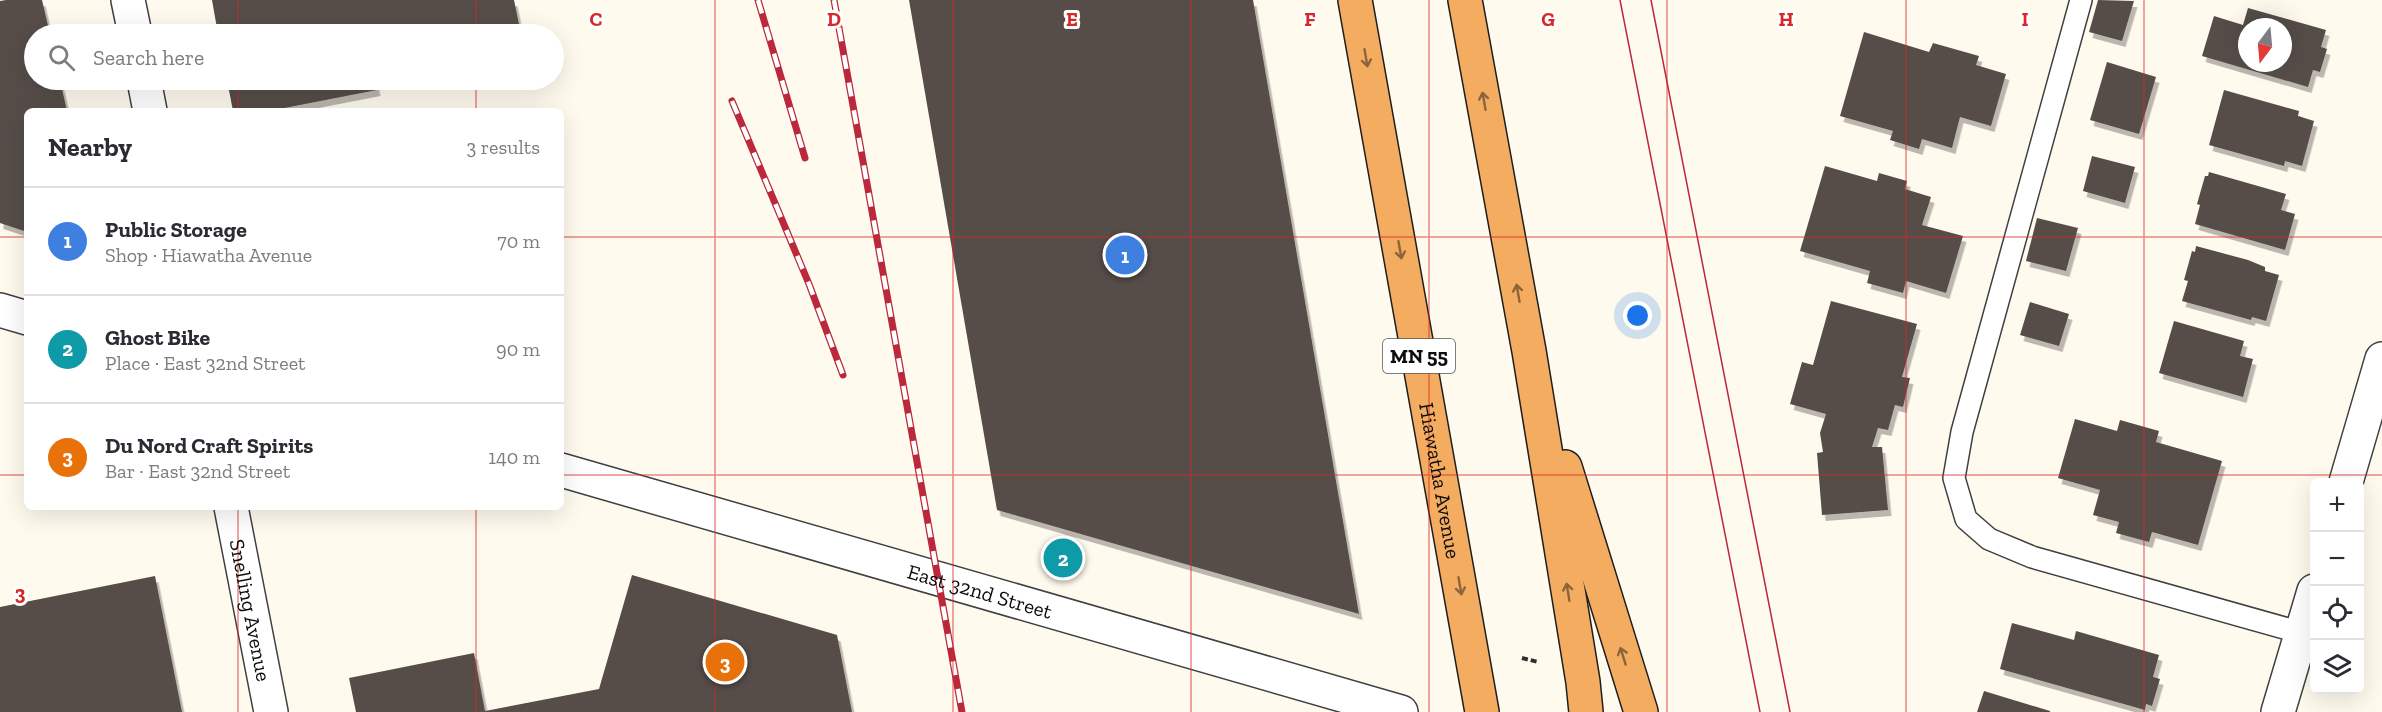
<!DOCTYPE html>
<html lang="en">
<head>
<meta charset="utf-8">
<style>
	body { margin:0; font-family:"Zilla Slab",serif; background:#f7f7f7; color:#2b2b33 }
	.controls { position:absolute; right:18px; bottom:18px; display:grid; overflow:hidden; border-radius:9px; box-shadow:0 6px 24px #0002 }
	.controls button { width:54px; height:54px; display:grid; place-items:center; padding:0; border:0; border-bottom:2px solid #e1e1e2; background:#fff; color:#2b2b33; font:30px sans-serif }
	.compass { position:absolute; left:2238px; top:18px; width:54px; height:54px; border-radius:50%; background:#fff; box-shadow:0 6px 24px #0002; rotate:196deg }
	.you { position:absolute; left:1638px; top:316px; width:21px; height:21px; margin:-15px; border:4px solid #fff; border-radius:50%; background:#1a73e8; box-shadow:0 0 0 9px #1a73e833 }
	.badge { display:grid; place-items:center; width:39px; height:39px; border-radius:50%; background:#2563eb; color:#fff; font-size:20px; font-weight:700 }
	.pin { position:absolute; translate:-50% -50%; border:3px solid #fff; box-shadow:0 2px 6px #0006 }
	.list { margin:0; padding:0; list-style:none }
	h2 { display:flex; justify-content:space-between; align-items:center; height:78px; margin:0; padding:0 24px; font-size:26px }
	h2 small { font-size:20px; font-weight:400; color:#7c7c81 }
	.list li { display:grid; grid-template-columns:39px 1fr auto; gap:18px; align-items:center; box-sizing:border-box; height:108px; padding:0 24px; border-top:2px solid #e1e1e2 }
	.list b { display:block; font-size:22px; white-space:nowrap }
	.list p { margin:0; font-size:20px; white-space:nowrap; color:#7c7c81 }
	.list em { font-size:20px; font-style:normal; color:#7c7c81 }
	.icon { flex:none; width:33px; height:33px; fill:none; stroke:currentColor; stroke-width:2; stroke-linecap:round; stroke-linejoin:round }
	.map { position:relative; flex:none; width:2382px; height:712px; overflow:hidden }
	.search { position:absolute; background:#fff; box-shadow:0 6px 24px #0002; left:24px; top:24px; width:540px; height:66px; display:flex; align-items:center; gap:15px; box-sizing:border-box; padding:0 21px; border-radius:33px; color:#7c7c81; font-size:22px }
	.panel { position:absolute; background:#fff; box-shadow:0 6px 24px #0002; left:24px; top:108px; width:540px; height:402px; border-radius:9px }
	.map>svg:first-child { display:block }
	.building { fill:#564d4a; fill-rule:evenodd; filter:url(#shadow) }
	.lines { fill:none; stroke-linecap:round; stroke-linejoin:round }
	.service-casing { stroke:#404040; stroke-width:24 }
	.minor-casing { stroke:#404040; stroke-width:36 }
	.tertiary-casing { stroke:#404040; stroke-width:36 }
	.trunk-casing { stroke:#1e1e1e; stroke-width:36 }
	.path { stroke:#2f2f2f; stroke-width:4; stroke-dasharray:6 3; stroke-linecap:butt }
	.service { stroke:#fff; stroke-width:21 }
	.minor { stroke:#fff; stroke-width:33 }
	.tertiary { stroke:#fff; stroke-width:33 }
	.trunk { stroke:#f4ac60; stroke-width:33 }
	.tram { stroke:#bb283c; stroke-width:1.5 }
	.rail-casing { stroke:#bb283c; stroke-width:7 }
	.rail { stroke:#fff; stroke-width:4.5; stroke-dasharray:14; stroke-linecap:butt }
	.oneway { stroke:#8c643b }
	.grid { fill:none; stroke:#d62828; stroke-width:1.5; stroke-opacity:0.55 }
	.labels { text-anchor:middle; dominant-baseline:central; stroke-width:6; stroke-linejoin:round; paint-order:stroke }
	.shield { fill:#fff; stroke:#565656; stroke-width:1.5 }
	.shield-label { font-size:20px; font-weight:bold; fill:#0d0d0d }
	.street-label { font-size:21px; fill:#0d0d0d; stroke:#fff }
	.grid-label { font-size:20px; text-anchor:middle; font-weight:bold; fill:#d62828; stroke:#fff; stroke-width:6; stroke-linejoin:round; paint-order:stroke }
</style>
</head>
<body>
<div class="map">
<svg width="2382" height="712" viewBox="0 0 2382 712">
	<defs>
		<filter id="shadow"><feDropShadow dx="3.5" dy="6" stdDeviation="0" flood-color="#0004"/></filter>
	</defs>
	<rect width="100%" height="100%" fill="#fffaee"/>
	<g class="building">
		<path d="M6 0H42L50 34H34V80H60L67 111H27V232L0 223V1Z"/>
		<path d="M212 0H514L521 34H414L412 24 366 33 367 34H218Z"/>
		<path d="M909 0H1253L1359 614 997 510Z"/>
		<path d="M2098 0 2134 1 2122 41 2089 32Z"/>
		<path d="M2248 8 2326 30 2321 47 2327 49 2320 72 2313 70 2308 87 2202 56 2214 16 2243 25ZM2247 27H2283V63H2247Z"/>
		<path d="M1864 32 1929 52 1933 43 1979 56 1976 65 2006 74 1991 126 1960 117 1952 148 1922 139 1919 149 1890 140 1893 131 1840 116Z"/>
		<path d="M2107 62 2156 77 2139 134 2090 120Z"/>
		<path d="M227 80H375L377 90 269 111H233Z"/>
		<path d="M2224 90 2299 111 2298 116 2314 121 2302 166 2285 161 2284 166 2209 145Z"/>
		<path d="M2092 156 2135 167 2125 203 2083 191Z"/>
		<path d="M1825 166 1877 181 1879 173 1907 181 1905 189 1931 197 1922 225 1963 236 1946 293 1906 281 1903 293 1867 283 1870 271 1800 251Z"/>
		<path d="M2209 172 2286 194 2281 210 2295 214 2285 250 2195 224 2200 205 2197 204 2205 176H2208Z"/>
		<path d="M2037 218 2078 228 2066 271 2026 261Z"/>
		<path d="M2196 246 2248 260 2265 267V271L2279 275 2266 321 2252 317 2251 320 2182 301 2188 281 2184 280 2192 251 2195 252Z"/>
		<path d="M1831 301 1917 324 1902 377 1910 378 1903 407 1895 405 1888 430 1878 428 1872 447H1882L1888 510 1822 515 1817 453 1823 452 1820 433 1826 414 1790 404 1802 362 1813 365Z"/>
		<path d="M2030 302 2069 314 2059 346 2020 335Z"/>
		<path d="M2174 321 2244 341 2240 356 2253 359 2243 397 2159 373Z"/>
		<path d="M2075 419 2117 431 2120 420 2159 431 2156 442 2222 461 2198 545 2152 532 2149 542 2116 533 2119 522 2093 515 2100 490 2058 478Z"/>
		<path d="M632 575 837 635 852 712H356L349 678 474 653 485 711 599 689Z"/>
		<path d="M155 576 182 712H0V607Z"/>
		<path d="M2012 623 2074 640 2076 631 2159 655 2153 677 2160 679 2152 706 2146 704 2145 710 2000 669Z"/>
		<path d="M1984 691 2050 711V712H1977Z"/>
	</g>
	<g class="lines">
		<g class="service-casing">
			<path id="service" d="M2081 0 1962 432 1954 478 1966 519 1989 539 2032 557 2302 633"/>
		</g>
		<g class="minor-casing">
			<g id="minor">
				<path d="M128 0 135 34"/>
				<path d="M144 80 150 111"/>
				<path d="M2346 482 2382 359"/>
				<path id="s1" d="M231 507 271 712"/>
				<path d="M2278 712 2314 591"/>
			</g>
		</g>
		<g class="tertiary-casing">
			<g id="tertiary">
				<path d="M0 310 27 318"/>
				<path id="s2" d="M561 470 1401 712"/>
			</g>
		</g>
		<g class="trunk-casing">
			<g id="trunk">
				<path id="s3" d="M1355 0 1482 712"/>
				<path d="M1465 0 1529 351 1583 682 1586 712"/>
				<path d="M1565 467 1641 712"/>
			</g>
		</g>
		<path class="path" d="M1522 658 1538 662"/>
		<use href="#service" class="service"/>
		<use href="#minor" class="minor"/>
		<use href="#tertiary" class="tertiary"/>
		<use href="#trunk" class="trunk"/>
		<g class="tram">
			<path d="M1620 0 1760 712"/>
			<path d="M1651 0 1790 712"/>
		</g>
		<g class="rail-casing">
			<g id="rail">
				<path d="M758 0 805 158"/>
				<path d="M834 0 962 712"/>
				<path d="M732 101 809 284 843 375"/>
			</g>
		</g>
		<use href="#rail" class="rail"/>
	</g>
	<defs><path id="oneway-shaft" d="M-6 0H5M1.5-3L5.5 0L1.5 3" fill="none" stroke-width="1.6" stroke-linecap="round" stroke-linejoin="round" transform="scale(1.5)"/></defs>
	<g class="oneway">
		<use href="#oneway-shaft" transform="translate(1366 58) rotate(80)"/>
		<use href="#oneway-shaft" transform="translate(1484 101) rotate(-100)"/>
		<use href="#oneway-shaft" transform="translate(1400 250) rotate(80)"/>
		<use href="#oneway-shaft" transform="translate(1518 293) rotate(-100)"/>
		<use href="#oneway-shaft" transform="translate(1460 586) rotate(80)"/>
		<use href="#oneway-shaft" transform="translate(1568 592) rotate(-99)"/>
		<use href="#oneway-shaft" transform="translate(1623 656) rotate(-107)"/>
	</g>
	<path class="grid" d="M238 0V34M476 0V34M715 0V712M953 0V712M1191 0V712M1429 0V712M1667 0V712M1906 0V712M2144 0V712M238 80V111M476 80V111M0 237H27M561 237H2382M0 475H27M561 475H2382M238 507V712M476 507V712"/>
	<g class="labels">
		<rect class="shield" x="1383" y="339" width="72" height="34" rx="4.5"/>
		<g class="shield-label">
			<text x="1419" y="356">MN 55</text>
		</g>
		<g class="street-label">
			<text stroke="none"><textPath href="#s3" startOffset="488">Hiawatha Avenue</textPath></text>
			<text stroke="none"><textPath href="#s2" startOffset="436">East 32nd Street</textPath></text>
			<text stroke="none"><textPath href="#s1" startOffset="105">Snelling Avenue</textPath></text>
		</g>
	</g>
	<g class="grid-label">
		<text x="596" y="26">C</text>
		<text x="834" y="26">D</text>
		<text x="1072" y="26">E</text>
		<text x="1310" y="26">F</text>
		<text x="1548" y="26">G</text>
		<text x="1786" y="26">H</text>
		<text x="2025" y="26">I</text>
		<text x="20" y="600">3</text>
	</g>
</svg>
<div class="controls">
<button>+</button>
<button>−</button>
<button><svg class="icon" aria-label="locate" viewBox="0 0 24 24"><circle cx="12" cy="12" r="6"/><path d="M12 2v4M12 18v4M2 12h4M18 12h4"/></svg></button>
<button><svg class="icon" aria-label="layers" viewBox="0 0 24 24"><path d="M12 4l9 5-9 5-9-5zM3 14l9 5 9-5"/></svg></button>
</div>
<svg class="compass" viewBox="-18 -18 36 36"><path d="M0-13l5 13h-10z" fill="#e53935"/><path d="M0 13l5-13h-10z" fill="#7c7c81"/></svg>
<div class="you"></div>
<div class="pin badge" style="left:1125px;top:255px;background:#3f7fe0">1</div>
<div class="pin badge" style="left:1063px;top:558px;background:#0f9aa8">2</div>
<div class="pin badge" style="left:725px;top:662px;background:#e8710a">3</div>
<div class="search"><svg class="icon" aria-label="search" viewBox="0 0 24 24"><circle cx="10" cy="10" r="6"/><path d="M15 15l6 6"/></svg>Search here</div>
<section class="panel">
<h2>Nearby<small>3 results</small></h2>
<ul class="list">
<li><span class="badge" style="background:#3f7fe0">1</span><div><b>Public Storage</b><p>Shop · Hiawatha Avenue</p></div><em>70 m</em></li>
<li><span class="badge" style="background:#0f9aa8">2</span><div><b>Ghost Bike</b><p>Place · East 32nd Street</p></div><em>90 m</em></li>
<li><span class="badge" style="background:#e8710a">3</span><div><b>Du Nord Craft Spirits</b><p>Bar · East 32nd Street</p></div><em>140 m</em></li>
</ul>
</section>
</div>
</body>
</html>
